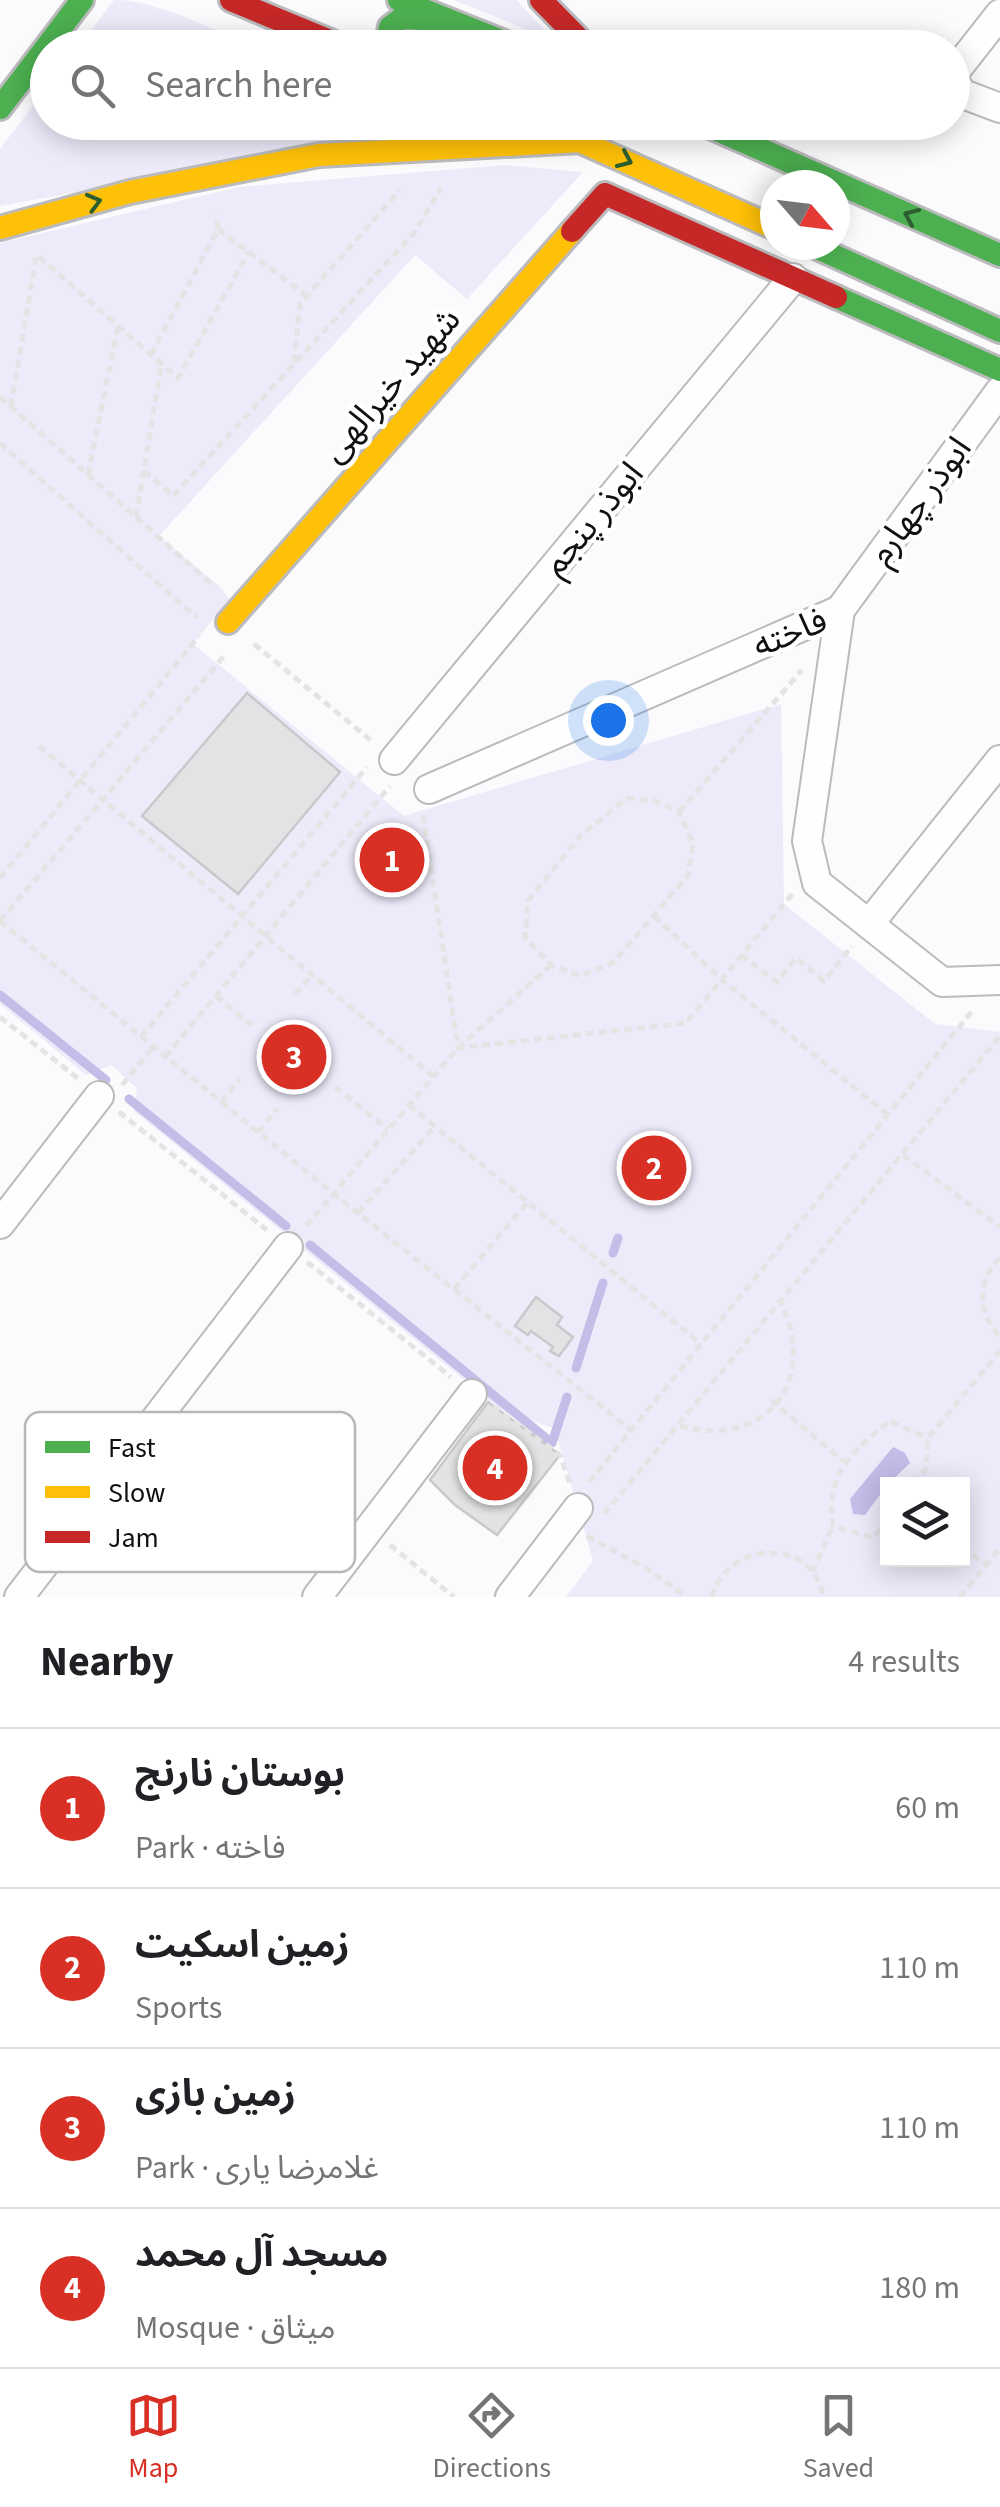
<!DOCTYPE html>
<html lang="en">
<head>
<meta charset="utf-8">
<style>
	body { margin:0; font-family:"Source Sans 3","Noto Sans Arabic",sans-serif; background:#f2f2f2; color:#202124 }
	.controls { position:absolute; right:30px; bottom:30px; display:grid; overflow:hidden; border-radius:0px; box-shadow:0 5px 25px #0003 }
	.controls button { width:90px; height:90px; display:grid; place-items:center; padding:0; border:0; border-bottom:2px solid #e0e0e0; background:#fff; color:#202124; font:50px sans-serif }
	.compass { position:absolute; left:760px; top:170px; width:90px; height:90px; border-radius:50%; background:#fff; box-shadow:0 5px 25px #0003; rotate:118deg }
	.you { position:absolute; left:608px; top:720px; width:35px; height:35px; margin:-25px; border:8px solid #fff; border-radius:50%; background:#1a73e8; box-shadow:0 0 0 15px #1a73e833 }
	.badge { display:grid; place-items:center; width:65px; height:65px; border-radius:50%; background:#d93025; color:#fff; font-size:32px; font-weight:700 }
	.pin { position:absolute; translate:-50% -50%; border:5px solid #fff; box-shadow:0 2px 10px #0006 }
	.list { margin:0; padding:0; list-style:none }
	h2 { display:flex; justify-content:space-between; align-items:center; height:130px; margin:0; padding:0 40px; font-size:42px }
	h2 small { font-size:32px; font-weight:400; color:#757577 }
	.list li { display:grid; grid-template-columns:65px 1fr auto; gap:30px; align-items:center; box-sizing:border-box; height:160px; padding:0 40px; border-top:2px solid #e0e0e0 }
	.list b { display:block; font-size:38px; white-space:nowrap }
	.list p { margin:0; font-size:32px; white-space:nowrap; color:#757577 }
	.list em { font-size:32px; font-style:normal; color:#757577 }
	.icon { flex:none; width:55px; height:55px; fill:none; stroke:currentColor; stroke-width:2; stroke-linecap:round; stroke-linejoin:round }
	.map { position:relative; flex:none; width:1000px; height:1597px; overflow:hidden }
	.search { position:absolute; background:#fff; box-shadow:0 5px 25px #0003; left:30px; right:30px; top:30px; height:110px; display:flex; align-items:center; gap:25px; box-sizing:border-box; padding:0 35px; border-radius:55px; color:#757577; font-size:38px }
	.sheet { height:770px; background:#fff }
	nav { display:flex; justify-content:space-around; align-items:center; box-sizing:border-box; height:140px; border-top:2px solid #e0e0e0; background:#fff; font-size:28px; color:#757577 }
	nav a { display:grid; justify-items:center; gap:5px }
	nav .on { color:#d93025 }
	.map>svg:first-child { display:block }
	.green { fill:#edeafa; fill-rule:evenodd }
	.water { fill:#c5bce7 }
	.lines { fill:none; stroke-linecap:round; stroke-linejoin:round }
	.stream { stroke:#c5bce7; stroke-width:9 }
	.building { fill:#e3e2e4; stroke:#c9c8ca; stroke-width:2.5 }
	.street-casing { stroke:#bbbabc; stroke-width:32 }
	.fast-casing { stroke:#bbbabc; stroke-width:28 }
	.slow-casing { stroke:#bbbabc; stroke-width:28 }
	.jam-casing { stroke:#bbbabc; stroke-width:28 }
	.path { stroke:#e4e4e5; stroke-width:5; stroke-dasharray:8 5; stroke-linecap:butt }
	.street { stroke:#fefeff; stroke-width:28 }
	.fast { stroke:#4caf50; stroke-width:22 }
	.slow { stroke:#ffc107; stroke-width:22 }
	.jam { stroke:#c62828; stroke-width:22 }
	.oneway { stroke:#2e5f30 }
	.labels { text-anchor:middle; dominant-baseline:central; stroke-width:9; stroke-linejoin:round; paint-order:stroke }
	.street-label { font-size:35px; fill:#100f11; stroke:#fff }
	.key { fill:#fff; stroke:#b7b7b8; stroke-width:2.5 }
	.key-label { font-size:28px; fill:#100f11 }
</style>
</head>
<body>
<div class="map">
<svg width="1000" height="1597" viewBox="0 0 1000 1597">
	<rect width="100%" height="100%" fill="#fbfafc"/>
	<g class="green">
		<path d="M114 0C158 0 215 31 255 47L78 48Z"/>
		<path d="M454 0H516L557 42Z"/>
		<path d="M47 87 48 122H468L0 206V149Z"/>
		<path d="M505 165 583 172 467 299 415 255 159 536 221 588 229 599 193 644 404 816 781 704 784 904 935 1024 1000 1032V1597H566L593 1561 555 1429 501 1410 134 1111 137 1088 111 1065 86 1075 0 1004V243L239 187ZM888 1484H962V1560H888Z"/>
	</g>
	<path class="water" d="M893 1447 905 1453 910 1463 888 1484 865 1515 853 1514 850 1499Z"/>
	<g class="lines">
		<g class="stream">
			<path d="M0 995 106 1080"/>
			<path d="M129 1099 286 1226"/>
			<path d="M310 1245 552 1443 567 1397"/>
			<path d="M613 1253 618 1238"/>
			<path d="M576 1368 603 1283"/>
		</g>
	</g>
	<g class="building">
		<path d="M247 693 340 772 238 894 142 816Z"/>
		<path d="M536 1297 562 1317 557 1325 573 1337 559 1356 550 1351 553 1347 531 1331 528 1335 515 1326Z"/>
		<path d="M488 1402 560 1455 497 1535 455 1505 430 1480Z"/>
	</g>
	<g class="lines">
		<g class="street-casing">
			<g id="street">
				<path d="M1000 14 956 70 954 82 963 94 1000 108"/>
				<path d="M1000 391 840 610 807 841 817 883 942 982 1000 980"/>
				<path d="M394 760 793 278"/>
				<path d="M429 789 840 610"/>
				<path d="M869 924 1000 760"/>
				<path d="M0 1224 99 1096"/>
				<path d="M19 1597 288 1247"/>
				<path d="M317 1597 472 1394"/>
				<path d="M510 1597 578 1508"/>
			</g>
		</g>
		<g class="fast-casing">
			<g id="fast">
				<path d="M399 0 519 48"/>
				<path d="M391 48 387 43 390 27 402 18 440 20"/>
				<path d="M0 108 82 0"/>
				<path d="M699 122 1000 255"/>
				<path d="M811 245 1000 331"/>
				<path d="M836 297 1000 370"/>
			</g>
		</g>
		<g class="slow-casing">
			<g id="slow">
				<path d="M557 131 775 228"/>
				<path d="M0 228 130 192 319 155 582 141"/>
				<path d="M228 622 572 231"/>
			</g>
		</g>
		<g class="jam-casing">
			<g id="jam">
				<path d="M231 0 347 48"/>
				<path d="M541 0 588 48"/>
				<path d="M572 231 605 194 836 297"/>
			</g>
		</g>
		<g class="path">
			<path d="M218 229 307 296"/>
			<path d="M39 257 178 378 249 252"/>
			<path d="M151 355 218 229 216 215"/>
			<path d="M294 362 300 304 400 190"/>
			<path d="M0 397 215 587"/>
			<path d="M11 406 36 257"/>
			<path d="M0 443 197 618"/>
			<path d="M144 471 173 496 414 233 441 188"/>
			<path d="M88 475 118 326"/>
			<path d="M136 517 161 367"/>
			<path d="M254 644 373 742"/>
			<path d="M39 746 435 1078"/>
			<path d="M627 798 655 801 679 812 693 844 688 875 614 962 580 976 551 965 525 937 528 901 580 836Z"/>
			<path d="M679 812 802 670"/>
			<path d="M423 815 458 1048 686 1023 793 893"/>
			<path d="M0 878 199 636"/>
			<path d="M654 916 721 979 888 1115"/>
			<path d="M0 921 334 1194 631 1430"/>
			<path d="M0 921 224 656"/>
			<path d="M741 955 777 982 796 958 824 981 852 946"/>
			<path d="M295 994 312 975"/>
			<path d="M216 996 254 1027"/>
			<path d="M0 1017 80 1080"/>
			<path d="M141 1037 367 767"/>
			<path d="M165 1057 390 786"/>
			<path d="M122 1085 153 1047"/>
			<path d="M335 1087 388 1129"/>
			<path d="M221 1102 240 1079"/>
			<path d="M409 1105 701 1344"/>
			<path d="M119 1112 267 1230"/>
			<path d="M258 1132 277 1109"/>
			<path d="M903 1155 1000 1227"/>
			<path d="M358 1213 435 1126"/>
			<path d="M306 1226 458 1048 551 965"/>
			<path d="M1000 1258C977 1279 977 1315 1000 1336"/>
			<path d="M307 1262 451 1377"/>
			<path d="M454 1289 528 1202"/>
			<path d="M771 1400 843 1461"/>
			<path d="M493 1406 560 1455 570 1484"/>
			<path d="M680 1426C765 1449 819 1383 781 1303"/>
			<path d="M589 1482 973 1010"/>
			<path d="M914 1484 926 1468 928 1438 1000 1351"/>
			<path d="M604 1514 1000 1036"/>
			<path d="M888 1519 873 1538 833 1526C826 1471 851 1454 889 1421L928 1438"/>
			<path d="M587 1536 646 1568 687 1597"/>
			<path d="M390 1545 454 1597"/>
			<path d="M962 1547 986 1565"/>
			<path d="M812 1572 833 1526"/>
			<path d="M712 1597C726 1541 813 1535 823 1597"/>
			<path d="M960 1597 1000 1548"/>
		</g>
		<use href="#street" class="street"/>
		<use href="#fast" class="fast"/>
		<use href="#slow" class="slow"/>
		<use href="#jam" class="jam"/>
	</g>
	<defs><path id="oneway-chevron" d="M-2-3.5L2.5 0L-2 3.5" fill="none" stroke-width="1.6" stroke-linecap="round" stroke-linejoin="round" transform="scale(2.5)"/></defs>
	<g class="oneway">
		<use href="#oneway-chevron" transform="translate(625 160) rotate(24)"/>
		<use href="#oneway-chevron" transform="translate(94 202) rotate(-15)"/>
		<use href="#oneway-chevron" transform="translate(911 216) rotate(-156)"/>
	</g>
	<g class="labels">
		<g class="street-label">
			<text transform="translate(391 385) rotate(-49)">شهید خیرالهی</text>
			<text transform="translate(920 501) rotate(-54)">ابوذر چهارم</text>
			<text transform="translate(593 519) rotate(-50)">ابوذر پنجم</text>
			<text transform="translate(790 633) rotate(-22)">فاخته</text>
		</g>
	</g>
	<rect x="25" y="1412" width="330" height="160" rx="15" class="key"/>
	<rect x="45" y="1441" width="45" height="12" fill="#4caf50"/>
	<rect x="45" y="1486" width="45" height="12" fill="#ffc107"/>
	<rect x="45" y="1531" width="45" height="12" fill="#c62828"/>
	<g class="key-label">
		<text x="108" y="1457">Fast</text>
		<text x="108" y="1502">Slow</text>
		<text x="108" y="1547">Jam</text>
	</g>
</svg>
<div class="controls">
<button><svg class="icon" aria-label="layers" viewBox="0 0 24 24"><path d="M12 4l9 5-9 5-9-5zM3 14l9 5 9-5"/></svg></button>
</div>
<svg class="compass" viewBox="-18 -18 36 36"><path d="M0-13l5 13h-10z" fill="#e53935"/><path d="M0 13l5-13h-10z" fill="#757577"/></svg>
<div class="you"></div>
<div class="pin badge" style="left:392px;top:860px">1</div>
<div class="pin badge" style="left:654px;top:1168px">2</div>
<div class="pin badge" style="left:294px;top:1057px">3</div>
<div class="pin badge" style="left:495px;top:1468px">4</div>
<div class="search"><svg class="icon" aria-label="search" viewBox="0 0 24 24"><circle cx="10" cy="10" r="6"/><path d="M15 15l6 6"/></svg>Search here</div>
</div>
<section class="sheet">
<h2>Nearby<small>4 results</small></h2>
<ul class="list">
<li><span class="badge">1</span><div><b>بوستان نارنج</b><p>Park · فاخته</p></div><em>60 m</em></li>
<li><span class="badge">2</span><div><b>زمین اسکیت</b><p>Sports</p></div><em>110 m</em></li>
<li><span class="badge">3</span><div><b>زمین بازی</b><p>Park · غلامرضا یاری</p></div><em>110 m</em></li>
<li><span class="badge">4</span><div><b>مسجد آل محمد</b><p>Mosque · میثاق</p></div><em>180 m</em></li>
</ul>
</section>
<nav>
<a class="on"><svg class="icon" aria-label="map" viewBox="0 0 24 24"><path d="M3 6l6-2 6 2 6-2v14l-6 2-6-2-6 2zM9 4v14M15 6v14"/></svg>Map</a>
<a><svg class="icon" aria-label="directions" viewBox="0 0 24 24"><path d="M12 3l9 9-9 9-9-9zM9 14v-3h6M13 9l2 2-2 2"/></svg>Directions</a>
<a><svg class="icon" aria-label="saved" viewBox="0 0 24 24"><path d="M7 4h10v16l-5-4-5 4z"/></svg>Saved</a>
</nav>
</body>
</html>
